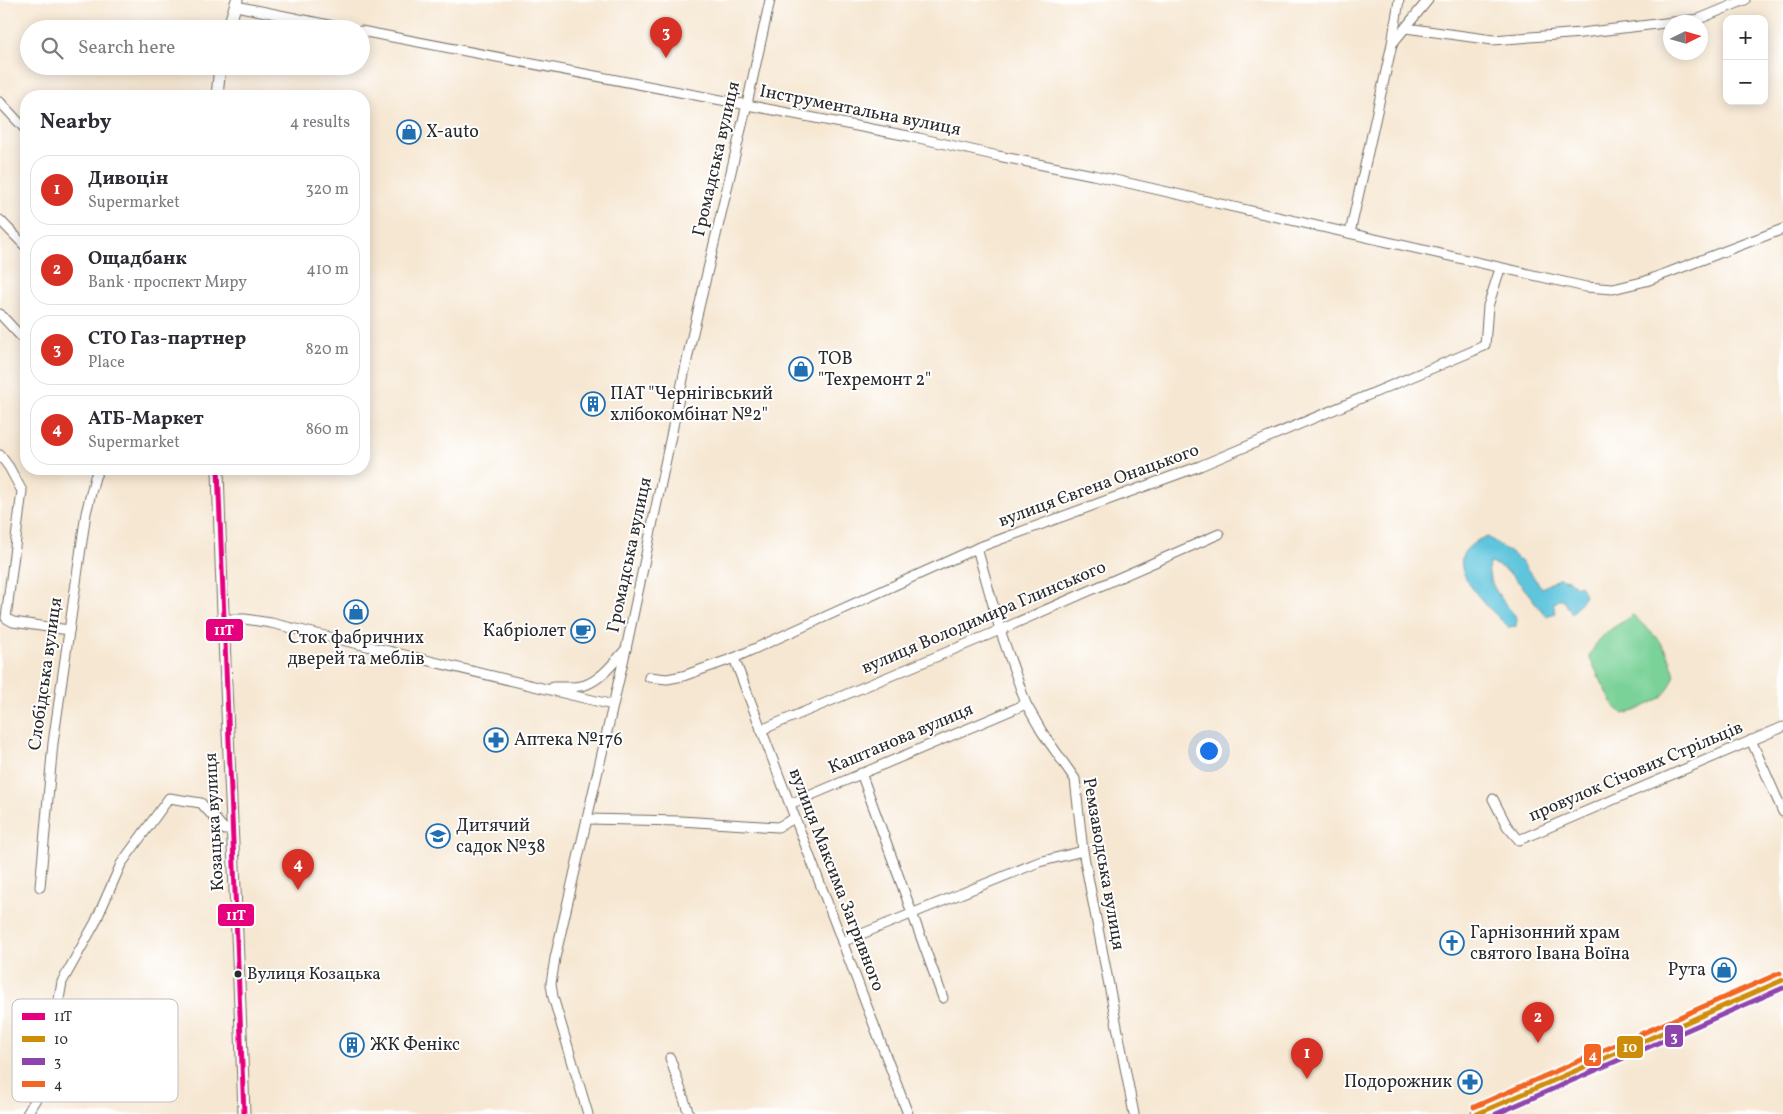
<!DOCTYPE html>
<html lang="en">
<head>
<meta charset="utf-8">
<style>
	body { margin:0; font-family:Vollkorn,serif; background:#f2f2f3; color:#2b2b33 }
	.controls { position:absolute; right:15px; top:15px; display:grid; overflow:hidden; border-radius:10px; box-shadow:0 2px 12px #0003 }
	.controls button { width:45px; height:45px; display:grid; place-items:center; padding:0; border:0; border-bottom:1px solid #e1e1e2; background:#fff; color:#2b2b33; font:25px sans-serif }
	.compass { position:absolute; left:1663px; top:15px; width:45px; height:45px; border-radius:50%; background:#fff; box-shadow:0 2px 12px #0003; rotate:85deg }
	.you { position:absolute; left:1208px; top:750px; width:18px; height:18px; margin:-12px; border:4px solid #fff; border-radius:50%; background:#1a73e8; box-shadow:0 0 0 8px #1a73e833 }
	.badge { display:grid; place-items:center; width:32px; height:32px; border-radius:50%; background:#d93025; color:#fff; font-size:16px; font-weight:700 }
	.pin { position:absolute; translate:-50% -41px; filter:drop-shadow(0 1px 2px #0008) }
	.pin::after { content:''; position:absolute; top:26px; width:18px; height:15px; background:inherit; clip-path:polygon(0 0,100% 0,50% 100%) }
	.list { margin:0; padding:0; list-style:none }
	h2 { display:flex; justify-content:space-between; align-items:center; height:65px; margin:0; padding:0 20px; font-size:21px }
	h2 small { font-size:16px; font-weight:400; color:#7c7c81 }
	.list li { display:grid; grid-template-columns:32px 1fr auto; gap:15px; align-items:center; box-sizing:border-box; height:70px; margin:0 10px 10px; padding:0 10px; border:1px solid #e1e1e2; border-radius:20px }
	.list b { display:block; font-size:19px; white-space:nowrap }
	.list p { margin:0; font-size:16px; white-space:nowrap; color:#7c7c81 }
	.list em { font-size:16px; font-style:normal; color:#7c7c81 }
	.icon { flex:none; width:28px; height:28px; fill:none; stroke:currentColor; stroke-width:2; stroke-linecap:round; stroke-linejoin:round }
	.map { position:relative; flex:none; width:1783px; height:1114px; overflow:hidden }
	.search { position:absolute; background:#fff; box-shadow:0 2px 12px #0003; left:20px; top:20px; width:350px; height:55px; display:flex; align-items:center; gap:12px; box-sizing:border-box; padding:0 18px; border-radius:28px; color:#7c7c81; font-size:19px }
	.panel { position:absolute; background:#fff; box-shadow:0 2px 12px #0003; left:20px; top:90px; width:350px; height:385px; border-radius:20px }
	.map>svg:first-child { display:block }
	.green { fill:#7ad298; stroke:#527e62 }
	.water { fill:#5fc5dd; stroke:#457884 }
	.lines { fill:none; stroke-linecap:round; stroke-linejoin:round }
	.minor-casing { stroke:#726d65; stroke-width:11 }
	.major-casing { stroke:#726d65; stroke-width:13 }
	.minor { stroke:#fff; stroke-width:9 }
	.major { stroke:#fff; stroke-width:11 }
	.bus-1-casing { stroke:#fff; stroke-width:9 }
	.bus-2-casing { stroke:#fff; stroke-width:9 }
	.bus-3-casing { stroke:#fff; stroke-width:9 }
	.bus-4-casing { stroke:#fff; stroke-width:9 }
	.bus-1 { stroke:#e5007d; stroke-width:5 }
	.bus-2 { stroke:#ce8d09; stroke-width:5 }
	.bus-3 { stroke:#8e44ad; stroke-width:5 }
	.bus-4 { stroke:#f26522; stroke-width:5 }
	.bus-dot { fill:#2b2b2b; stroke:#fff; stroke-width:2 }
	.labels { text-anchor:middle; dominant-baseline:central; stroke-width:4; stroke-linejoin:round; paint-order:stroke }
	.bus-label { font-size:17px; fill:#2b2b2b; stroke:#fff; text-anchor:start }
	.street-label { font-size:18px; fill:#2b2b2b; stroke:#fff }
	.poi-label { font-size:18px; fill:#2b2b2b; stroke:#fff; text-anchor:start }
	.key { fill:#fff; stroke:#bfbfbf; stroke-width:1 }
	.key-label { font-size:14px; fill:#2b2b2b }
	.line-badge { stroke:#fff; stroke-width:2 }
	.badge-label { font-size:14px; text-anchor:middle; font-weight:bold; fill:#fff }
</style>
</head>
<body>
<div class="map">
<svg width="1783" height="1114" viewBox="0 0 1783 1114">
	<rect width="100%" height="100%" fill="#fff"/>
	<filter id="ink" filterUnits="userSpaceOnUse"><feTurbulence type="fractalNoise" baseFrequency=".02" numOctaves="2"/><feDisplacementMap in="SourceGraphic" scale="10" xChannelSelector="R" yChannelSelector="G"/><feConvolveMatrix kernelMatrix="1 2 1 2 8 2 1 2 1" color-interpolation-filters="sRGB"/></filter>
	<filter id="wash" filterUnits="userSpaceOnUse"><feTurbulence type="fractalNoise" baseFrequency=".0096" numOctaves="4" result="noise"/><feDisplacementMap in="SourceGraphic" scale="20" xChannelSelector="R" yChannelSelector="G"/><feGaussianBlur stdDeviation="1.12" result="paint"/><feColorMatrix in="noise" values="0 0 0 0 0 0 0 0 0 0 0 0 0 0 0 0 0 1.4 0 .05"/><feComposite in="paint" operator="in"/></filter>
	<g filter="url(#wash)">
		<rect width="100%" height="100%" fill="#f6e7d2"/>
		<path class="green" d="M1633 615 1660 641 1670 659 1675 675 1669 688 1661 698 1635 711 1623 714 1615 708 1589 657C1600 633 1612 629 1633 615Z"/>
		<path class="water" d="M1488 537 1519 559 1542 588 1559 578 1569 580 1575 587 1580 585 1585 595 1572 614 1562 598 1553 604 1556 613 1546 616C1531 599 1512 566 1489 563 1485 583 1505 603 1517 618L1516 626 1508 627C1493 611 1444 570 1468 548 1475 542 1479 538 1488 537Z"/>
	</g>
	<g filter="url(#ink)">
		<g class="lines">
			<g class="minor-casing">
				<g id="minor">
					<path d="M236 6 348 29"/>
					<path d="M1406 28 1493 40 1581 33 1699 19 1745 0"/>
					<path d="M361 31 919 138 998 156 1093 175 1586 287 1613 289 1646 281 1783 229"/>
					<path d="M1392 44 1428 0"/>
					<path d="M0 102 26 130"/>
					<path d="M0 220 26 247"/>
					<path d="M1350 233 1392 44 1399 0"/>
					<path d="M0 314 26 342"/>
					<path d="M0 455 9 467 22 491 6 618 13 622 69 630"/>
					<path d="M977 548 1000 630 1026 704 1042 732 1075 779 1083 851 1134 1114"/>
					<path d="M224 619H245L271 623 613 705"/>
					<path d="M734 658 908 1114"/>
					<path d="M649 677 667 679 683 676 734 658 977 548 1200 466 1473 351 1485 345 1488 306 1500 269"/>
					<path d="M553 687C563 687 575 688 585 685 602 679 614 662 626 649"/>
					<path d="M761 730 1000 630 1219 534"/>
					<path d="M1751 740 1783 812"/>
					<path d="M861 773 943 998"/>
					<path d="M1493 799 1507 826 1519 840 1783 727"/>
					<path d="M790 804 1026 704"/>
					<path d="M587 819 680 821 778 827 795 818"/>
					<path d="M40 887 53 743 86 513 95 477 99 469"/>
					<path d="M842 942 1039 862 1083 851"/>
					<path d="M670 1058 689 1114"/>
					<path d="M27 1114 44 1085 62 982 95 923 121 864 169 798 201 803 225 830H233"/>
					<path d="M588 1114 553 997 551 984 555 958 626 649 691 341 747 104 770 0"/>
				</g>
			</g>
			<g class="major-casing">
				<g id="major">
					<path d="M228 29 237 0"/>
					<path d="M217 96 220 66"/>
					<path d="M218 469C224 684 237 899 244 1114"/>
					<path d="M1477 1114 1783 980"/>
				</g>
			</g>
			<use href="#minor" class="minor"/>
			<use href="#major" class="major"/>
			<g class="bus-1-casing">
				<path id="bus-1" d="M218 469 244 1114"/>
			</g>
			<g class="bus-2-casing">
				<path id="bus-2" d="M1477 1114 1783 980"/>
			</g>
			<g class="bus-3-casing">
				<path id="bus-3" d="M1496 1114 1783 988"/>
			</g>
			<g class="bus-4-casing">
				<path id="bus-4" d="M1474 1107 1780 973"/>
			</g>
			<use href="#bus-1" class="bus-1"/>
			<use href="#bus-2" class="bus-2"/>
			<use href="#bus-3" class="bus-3"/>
			<use href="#bus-4" class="bus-4"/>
		</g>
	</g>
	<defs>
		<g id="shop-ring" transform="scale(1.25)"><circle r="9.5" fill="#fff" stroke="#1f6fb2" stroke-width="1.5"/><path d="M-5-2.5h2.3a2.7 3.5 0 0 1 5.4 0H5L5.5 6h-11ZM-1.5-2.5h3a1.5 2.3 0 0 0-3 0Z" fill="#1f6fb2"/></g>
		<g id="building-ring" transform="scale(1.25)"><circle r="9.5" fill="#fff" stroke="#1f6fb2" stroke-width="1.5"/><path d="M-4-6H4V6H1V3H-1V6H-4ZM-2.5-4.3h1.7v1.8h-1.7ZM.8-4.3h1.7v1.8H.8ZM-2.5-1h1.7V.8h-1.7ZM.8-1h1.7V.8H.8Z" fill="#1f6fb2"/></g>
		<g id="cafe-ring" transform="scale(1.25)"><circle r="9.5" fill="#fff" stroke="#1f6fb2" stroke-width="1.5"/><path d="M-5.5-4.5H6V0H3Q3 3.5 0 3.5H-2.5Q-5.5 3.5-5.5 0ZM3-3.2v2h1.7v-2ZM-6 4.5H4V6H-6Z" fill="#1f6fb2"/></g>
		<g id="pharmacy-ring" transform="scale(1.25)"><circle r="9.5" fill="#fff" stroke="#1f6fb2" stroke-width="1.5"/><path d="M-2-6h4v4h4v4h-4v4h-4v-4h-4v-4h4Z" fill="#1f6fb2"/></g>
		<g id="school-ring" transform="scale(1.25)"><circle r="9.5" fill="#fff" stroke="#1f6fb2" stroke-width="1.5"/><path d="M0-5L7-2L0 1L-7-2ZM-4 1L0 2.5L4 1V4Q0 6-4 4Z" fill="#1f6fb2"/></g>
		<g id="church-ring" transform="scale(1.25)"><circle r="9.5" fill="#fff" stroke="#1f6fb2" stroke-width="1.5"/><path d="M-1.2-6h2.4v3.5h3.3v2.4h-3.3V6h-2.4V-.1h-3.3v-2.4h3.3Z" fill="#1f6fb2"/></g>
	</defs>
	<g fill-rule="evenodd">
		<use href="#shop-ring" x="409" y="132"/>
		<use href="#shop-ring" x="801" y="369"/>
		<use href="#building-ring" x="593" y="404"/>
		<use href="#shop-ring" x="356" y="612"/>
		<use href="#cafe-ring" x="583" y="631"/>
		<use href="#pharmacy-ring" x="496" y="740"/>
		<use href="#school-ring" x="438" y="836"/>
		<use href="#church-ring" x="1452" y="943"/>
		<use href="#shop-ring" x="1724" y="970"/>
		<use href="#building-ring" x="352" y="1045"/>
		<use href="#pharmacy-ring" x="1470" y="1082"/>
	</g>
	<circle class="bus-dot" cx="238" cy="974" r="4.5"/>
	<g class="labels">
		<g class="bus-label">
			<text x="247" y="974">Вулиця Козацька</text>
		</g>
		<g class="street-label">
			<text transform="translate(860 111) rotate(11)">Інструментальна вулиця</text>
			<text transform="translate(717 159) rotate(-77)">Громадська вулиця</text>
			<text transform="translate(1099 486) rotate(-20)">вулиця Євгена Онацького</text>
			<text transform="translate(630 555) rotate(-78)">Громадська вулиця</text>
			<text transform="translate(984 618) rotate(-23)">вулиця Володимира Глинського</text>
			<text transform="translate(46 674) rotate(-82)">Слобідська вулиця</text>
			<text transform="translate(901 739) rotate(-23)">Каштанова вулиця</text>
			<text transform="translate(1636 772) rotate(-23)">провулок Січових Стрільців</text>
			<text transform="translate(215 822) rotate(-93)">Козацька вулиця</text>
			<text transform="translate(1103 864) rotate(80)">Ремзаводська вулиця</text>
			<text transform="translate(836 880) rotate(69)">вулиця Максима Загривного</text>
		</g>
		<g class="poi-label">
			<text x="426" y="132">X-auto</text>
			<text x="818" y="359">ТОВ<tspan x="818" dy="21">"Техремонт 2"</tspan></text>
			<text x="610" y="394">ПАТ "Чернігівський<tspan x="610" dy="21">хлібокомбінат №2"</tspan></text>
			<text x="566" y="631" text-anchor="end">Кабріолет</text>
			<text x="356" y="638" text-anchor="middle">Сток фабричних<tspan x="356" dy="21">дверей та меблів</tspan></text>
			<text x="514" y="740">Аптека №176</text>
			<text x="456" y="826">Дитячий<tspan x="456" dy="21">садок №38</tspan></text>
			<text x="1470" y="933">Гарнізонний храм<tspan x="1470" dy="21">святого Івана Воїна</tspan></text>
			<text x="1706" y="970" text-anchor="end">Рута</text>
			<text x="370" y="1045">ЖК Фенікс</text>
			<text x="1452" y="1082" text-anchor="end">Подорожник</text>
		</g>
	</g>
	<rect x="12" y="999" width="166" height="103" rx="8" class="key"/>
	<rect x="22" y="1013" width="23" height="7" fill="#e5007d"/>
	<rect x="22" y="1036" width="23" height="6" fill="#ce8d09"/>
	<rect x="22" y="1058" width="23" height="7" fill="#8e44ad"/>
	<rect x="22" y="1081" width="23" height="6" fill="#f26522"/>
	<g class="key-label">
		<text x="54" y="1021">11Т</text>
		<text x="54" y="1044">10</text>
		<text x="54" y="1066">3</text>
		<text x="54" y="1089">4</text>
	</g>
	<g class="line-badge">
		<rect x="205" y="618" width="39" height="24" rx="5" fill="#e5007d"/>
		<rect x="217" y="903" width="38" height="24" rx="5" fill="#e5007d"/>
		<rect x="1664" y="1024" width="20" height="24" rx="5" fill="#8e44ad"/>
		<rect x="1616" y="1035" width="28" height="24" rx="5" fill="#ce8d09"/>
		<rect x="1583" y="1043" width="19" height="24" rx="5" fill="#f26522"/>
	</g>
	<g class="badge-label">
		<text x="224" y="635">11Т</text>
		<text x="236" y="920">11Т</text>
		<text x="1674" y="1041">3</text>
		<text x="1630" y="1052">10</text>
		<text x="1593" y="1060">4</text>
	</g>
</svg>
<div class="controls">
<button>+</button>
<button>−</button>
</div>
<svg class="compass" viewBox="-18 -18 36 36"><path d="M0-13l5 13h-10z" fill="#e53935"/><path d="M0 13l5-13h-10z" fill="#7c7c81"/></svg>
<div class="you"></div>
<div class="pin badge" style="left:1307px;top:1079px">1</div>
<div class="pin badge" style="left:1538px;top:1043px">2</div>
<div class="pin badge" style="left:666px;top:58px">3</div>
<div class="pin badge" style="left:298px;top:890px">4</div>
<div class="search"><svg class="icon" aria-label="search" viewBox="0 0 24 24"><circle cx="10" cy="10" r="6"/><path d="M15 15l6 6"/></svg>Search here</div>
<section class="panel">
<h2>Nearby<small>4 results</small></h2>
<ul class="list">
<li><span class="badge">1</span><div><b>Дивоцін</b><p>Supermarket</p></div><em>320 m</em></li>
<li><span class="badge">2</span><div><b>Ощадбанк</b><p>Bank · проспект Миру</p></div><em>410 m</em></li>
<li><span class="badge">3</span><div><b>СТО Газ-партнер</b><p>Place</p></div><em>820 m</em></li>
<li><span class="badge">4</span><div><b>АТБ-Маркет</b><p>Supermarket</p></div><em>860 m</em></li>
</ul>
</section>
</div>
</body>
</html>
